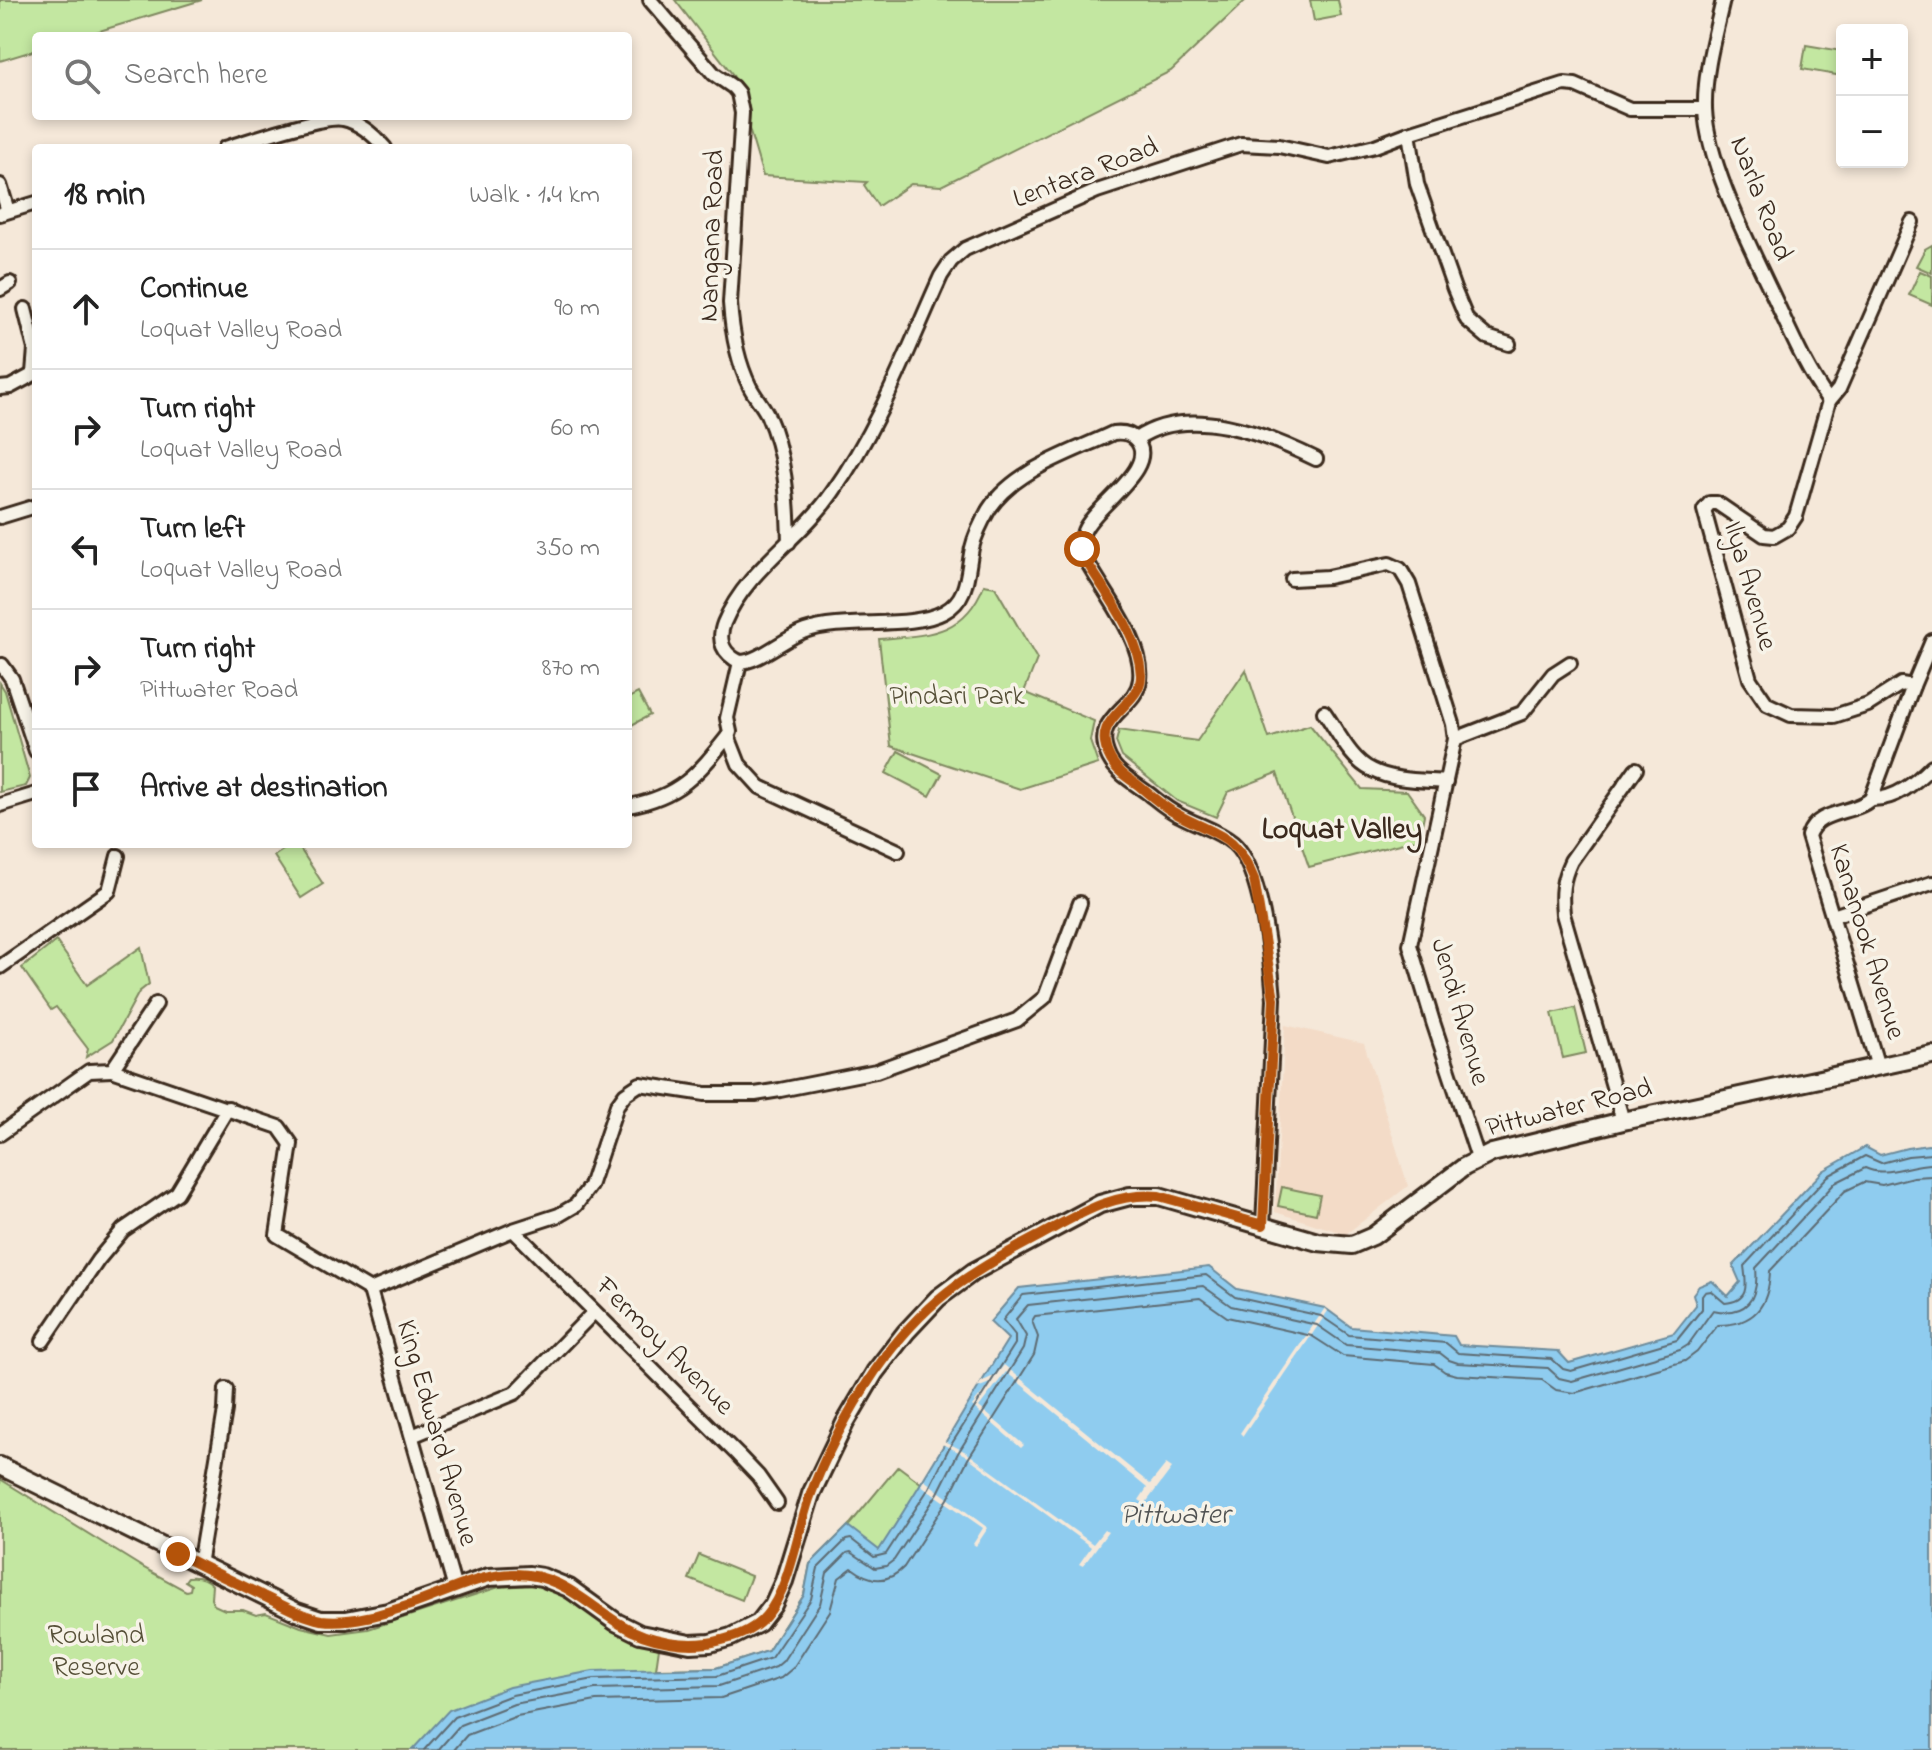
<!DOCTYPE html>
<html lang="en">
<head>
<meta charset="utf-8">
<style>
	body { margin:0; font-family:"Indie Flower",sans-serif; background:#f6f6f6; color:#222 }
	.controls { position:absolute; right:24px; top:24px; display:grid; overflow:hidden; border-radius:8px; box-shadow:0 4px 12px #0003 }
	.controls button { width:72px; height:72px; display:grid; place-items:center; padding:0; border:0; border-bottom:2px solid #e0e0e0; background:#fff; color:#222; font:40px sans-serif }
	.stop { position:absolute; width:24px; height:24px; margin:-18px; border:6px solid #b45309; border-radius:50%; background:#fff }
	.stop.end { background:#b45309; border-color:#fff; box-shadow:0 2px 8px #0008 }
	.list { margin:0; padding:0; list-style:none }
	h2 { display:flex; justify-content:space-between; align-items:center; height:104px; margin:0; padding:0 32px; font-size:34px }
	h2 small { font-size:26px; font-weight:400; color:#767676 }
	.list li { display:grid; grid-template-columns:52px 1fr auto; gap:24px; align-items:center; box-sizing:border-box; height:120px; padding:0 32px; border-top:2px solid #e0e0e0 }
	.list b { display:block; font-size:30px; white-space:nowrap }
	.list p { margin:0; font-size:26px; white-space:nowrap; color:#767676 }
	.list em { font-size:26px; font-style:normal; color:#767676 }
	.icon { flex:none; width:44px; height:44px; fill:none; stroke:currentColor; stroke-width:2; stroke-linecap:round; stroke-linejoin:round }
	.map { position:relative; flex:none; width:1932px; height:1750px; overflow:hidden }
	.search { position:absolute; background:#fff; box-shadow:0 4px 12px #0003; left:32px; top:32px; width:600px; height:88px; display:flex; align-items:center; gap:20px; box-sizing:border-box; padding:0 28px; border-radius:8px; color:#767676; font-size:30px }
	.panel { position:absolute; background:#fff; box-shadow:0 4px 12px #0003; left:32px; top:144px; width:600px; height:704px; border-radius:8px }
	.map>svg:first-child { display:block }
	.built { fill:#f3dbc7 }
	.green { fill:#c3e7a1; stroke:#7f8860; stroke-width:2 }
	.water { fill:#8fccef; stroke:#6d8b9b; stroke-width:2 }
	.pier { fill:#f5e8d9 }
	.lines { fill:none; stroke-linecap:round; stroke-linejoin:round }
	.shore { stroke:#5d6b72; stroke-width:2 }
	.minor-casing { stroke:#3b2a1e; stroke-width:18 }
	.major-casing { stroke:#3b2a1e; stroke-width:22 }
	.minor { stroke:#f7f3e8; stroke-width:12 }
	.major { stroke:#f7f3e8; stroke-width:16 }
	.route { stroke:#b45309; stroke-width:10 }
	.labels { text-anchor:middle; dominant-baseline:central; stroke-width:7; stroke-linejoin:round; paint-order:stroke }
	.street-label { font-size:28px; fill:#3b2a1e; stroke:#f7f3e8 }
	.park-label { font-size:28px; fill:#565038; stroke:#f7f3e8 }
	.neighbourhood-label { font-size:30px; font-weight:bold; fill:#3b2a1e; stroke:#f7f3e8 }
	.water-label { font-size:30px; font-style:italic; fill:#505252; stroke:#f7f3e8 }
</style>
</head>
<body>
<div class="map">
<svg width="1932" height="1750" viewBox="0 0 1932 1750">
	<rect width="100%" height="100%" fill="#f5e8d9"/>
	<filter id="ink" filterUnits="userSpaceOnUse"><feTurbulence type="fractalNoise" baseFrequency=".0125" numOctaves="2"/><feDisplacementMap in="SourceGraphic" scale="16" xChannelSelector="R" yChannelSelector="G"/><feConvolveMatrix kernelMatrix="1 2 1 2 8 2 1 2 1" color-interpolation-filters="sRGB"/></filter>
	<g filter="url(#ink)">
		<path class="built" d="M1285 1025 1364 1043 1408 1186 1346 1234 1275 1212Z"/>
		<g class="green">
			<path d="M0 0H202L83 36H36V50L0 61Z"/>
			<path d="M675 0H1246L1171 71 941 186 911 184 878 206 864 185 867 182 763 176 733 75Z"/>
			<path d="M1310 0H1338L1341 16 1314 21Z"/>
			<path d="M1806 45 1842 51V76L1802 69Z"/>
			<path d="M1932 245V273L1916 266 1925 249Z"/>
			<path d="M1920 271 1932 276V305L1909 295Z"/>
			<path d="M984 585 995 587 1037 659 1024 692 1094 721 1090 741 1098 764 1020 789 891 746 879 639C927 635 964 636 984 585Z"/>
			<path d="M1246 670 1269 738 1310 725 1362 789 1407 791 1424 815 1419 839 1309 867 1277 773 1228 792 1216 817 1177 801 1122 757 1116 742 1119 730 1197 741Z"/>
			<path d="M0 683 5 691 30 778 26 786 0 792Z"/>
			<path d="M638 693 650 715 628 727V698Z"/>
			<path d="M898 751 942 774 930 796 886 773Z"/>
			<path d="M292 844H297L323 884 301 898 274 856Z"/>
			<path d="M56 941 87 985 141 947 149 984 139 992 113 1040 86 1057 88 1049 56 1007 51 1010 22 968Z"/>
			<path d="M1575 1008 1586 1053 1563 1058 1552 1013Z"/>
			<path d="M1282 1187 1320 1195 1316 1214 1278 1206Z"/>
			<path d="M898 1466 922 1484 893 1529 901 1541 732 1750H0V1479L142 1567 186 1591 190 1590 191 1585 185 1581 188 1577C197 1576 206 1578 212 1585L211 1599 214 1605 225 1610H243L256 1615 266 1613 301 1627 331 1634 368 1629 499 1587 534 1585 554 1592 581 1607 610 1630 659 1648 656 1669 716 1668 768 1651 804 1595 810 1564 851 1523Z"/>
			<path d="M699 1555 751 1576 742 1600 689 1579Z"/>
		</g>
		<path class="water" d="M1928 1145 1932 1146V1750H412L449 1710 509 1687 593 1671 716 1668 768 1651 804 1595 810 1564 848 1526 879 1550C924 1481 964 1409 1008 1339L990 1322 1019 1288 1209 1267 1237 1289 1325 1308 1351 1327 1454 1336 1459 1345 1558 1351 1569 1363 1674 1333 1696 1305 1693 1294 1699 1286 1712 1281 1728 1296 1740 1282 1733 1266 1823 1171 1865 1147 1880 1155 1907 1148Z"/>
		<g class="pier">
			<path d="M1325 1308 1328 1311 1243 1436 1240 1433Z"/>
			<path d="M1004 1365 1150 1484 1166 1464 1172 1468 1145 1504 1139 1500 1147 1488 1006 1372 979 1407 1024 1445 1021 1448 972 1406 990 1383 977 1388 981 1382 996 1375Z"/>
			<path d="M944 1441 966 1452 1093 1544 1104 1530 1108 1532 1083 1566 1079 1564 1091 1547 965 1455 942 1444Z"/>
			<path d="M924 1480 988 1528 976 1546 973 1544 983 1528 921 1485Z"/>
		</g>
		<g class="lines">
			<g class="shore">
				<path d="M424 1750 454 1717 512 1695 594 1679 717 1676 771 1658 811 1599 818 1568 846 1540 851 1539 874 1557 886 1554 929 1488 949 1448 1015 1344V1335L1003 1320 1023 1295 1206 1275 1235 1297 1321 1316 1349 1335 1446 1343 1458 1353 1552 1359 1563 1369 1571 1371 1677 1340 1702 1309V1296L1705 1292 1711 1291 1725 1303C1751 1301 1746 1283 1744 1266L1828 1176 1865 1156 1881 1163 1908 1156 1932 1154"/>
				<path d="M438 1750 460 1725 514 1704 595 1689 719 1686 776 1667 783 1661 820 1604 827 1573 847 1553 851 1552 875 1568 886 1566 894 1560 938 1493 958 1453 1023 1349 1026 1336 1016 1319 1028 1305 1203 1286 1231 1306 1317 1325 1346 1345 1440 1353 1449 1360 1458 1363 1548 1368 1559 1378 1572 1381 1680 1350 1688 1345 1713 1310C1746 1317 1759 1299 1756 1268L1835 1183 1865 1168C1886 1178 1908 1164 1932 1164"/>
				<path d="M454 1750 467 1735 517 1716 596 1701 721 1698 781 1678 793 1668 830 1611 839 1578 852 1568C870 1582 888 1584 904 1567L948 1499 968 1459 1034 1355 1038 1337 1032 1321 1035 1316 1200 1298 1227 1317 1312 1336 1343 1356 1434 1364 1445 1372 1457 1375 1542 1380 1556 1390 1574 1393 1685 1361 1697 1352 1718 1325C1754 1325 1769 1306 1770 1271L1845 1191 1864 1182 1882 1185 1913 1177 1932 1176"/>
			</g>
			<g class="minor-casing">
				<g id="minor">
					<path d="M650 0 714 74 733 87 738 93 742 113 730 303C732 332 737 361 750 387 755 397 762 404 767 414 785 453 788 499 789 542"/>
					<path d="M1723 0C1715 35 1704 72 1705 109 1707 162 1749 244 1772 293 1789 329 1805 368 1829 401"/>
					<path d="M1409 133 1417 184 1454 289 1467 320 1487 337 1509 344"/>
					<path d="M225 148C249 141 322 115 343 119 361 123 374 135 385 148"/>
					<path d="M0 185 8 211"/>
					<path d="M0 214 36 203"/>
					<path d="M1912 222 1839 389 1829 401 1796 516 1788 528 1774 536 1764 535 1717 503H1710L1704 510 1750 679 1767 704 1791 715 1834 716 1868 705 1901 684 1913 686"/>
					<path d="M0 289 10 283"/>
					<path d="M25 309 35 349 33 373"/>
					<path d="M0 388 10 387 36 373"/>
					<path d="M1136 439C1189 403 1265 434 1316 459"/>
					<path d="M0 517 36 506"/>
					<path d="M1292 579 1328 577 1389 564 1400 569 1409 584 1453 724 1455 739 1410 945 1433 1022 1478 1158"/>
					<path d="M740 662C759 662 784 638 805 631 845 617 910 630 944 612 969 599 967 572 972 548 975 535 982 521 989 509 1016 469 1071 453 1113 433 1121 432 1129 432 1135 439 1162 466 1094 506 1084 531 1078 546 1084 557 1092 570 1109 599 1144 644 1140 679 1137 710 1089 716 1109 758 1117 774 1136 784 1149 794 1159 802 1168 810 1179 815 1197 825 1217 830 1233 843 1262 868 1271 961 1274 999L1263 1225"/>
					<path d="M740 662C723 654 717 641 724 623 746 570 800 539 832 493 879 427 908 349 941 276L951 261 965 249 1097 191 1241 144 1279 146 1329 157 1375 146 1409 133 1564 84 1575 85 1630 109H1705"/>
					<path d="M2 665 12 679 36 751"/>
					<path d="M1324 712C1337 730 1351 761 1372 770 1393 781 1423 780 1446 782"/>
					<path d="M728 736 739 764 760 787 898 851"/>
					<path d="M1455 739 1522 713 1553 674 1570 663"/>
					<path d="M1871 799 1913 686 1932 641"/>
					<path d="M0 805 36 794"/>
					<path d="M628 806C679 797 697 775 728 736L730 732 727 718 740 662"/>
					<path d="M1833 916 1932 883"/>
					<path d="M0 967 109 891 118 856"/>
					<path d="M1878 1067 1808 836C1817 809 1852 815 1871 799 1896 800 1916 782 1932 766"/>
					<path d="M112 1070 279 1127 291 1144 277 1235 370 1290"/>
					<path d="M1623 1121 1563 914C1561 893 1562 880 1571 861L1636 769"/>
					<path d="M0 1134 89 1071 112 1070 156 1004"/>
					<path d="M513 1230 738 1455 758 1476 777 1503"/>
					<path d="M370 1290 513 1230 559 1215 576 1205 590 1186 617 1105 625 1094 640 1084 705 1094H755L780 1090 876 1071 1017 1020 1045 997 1080 903"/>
					<path d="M370 1290 455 1589"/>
					<path d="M43 1341 98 1260 123 1230 177 1193 228 1108"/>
					<path d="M412 1436 515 1393 594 1312"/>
					<path d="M199 1565 225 1410 226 1389"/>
				</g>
			</g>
			<g class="major-casing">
				<path id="major" d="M0 1466 297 1612 321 1620H346L388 1612 489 1577 529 1575 542 1577 569 1588 616 1622 640 1634 690 1644 710 1643 731 1637 759 1623 773 1605 784 1581 811 1494 845 1423 875 1372 906 1332 938 1298 973 1272 1100 1204 1130 1196H1159L1318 1242 1352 1245 1373 1236 1464 1167 1492 1153 1623 1121 1932 1055"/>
			</g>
			<use href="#minor" class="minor"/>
			<use href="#major" class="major"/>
		</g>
	</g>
	<g class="lines" filter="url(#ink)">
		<path class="route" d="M178 1554C206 1569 235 1582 263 1596 281 1604 300 1616 321 1620 351 1624 385 1613 413 1604 445 1593 480 1574 515 1574 560 1574 584 1602 620 1624 648 1642 690 1649 722 1640 739 1636 755 1629 766 1616 790 1588 797 1534 809 1499 825 1455 849 1410 875 1371 923 1302 965 1275 1037 1237 1078 1215 1112 1192 1159 1196L1263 1225 1274 999 1254 879C1235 832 1216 836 1177 814 1163 807 1150 795 1138 785 1128 778 1117 771 1111 760 1086 715 1142 708 1141 675 1139 633 1106 594 1085 559L1082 549"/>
	</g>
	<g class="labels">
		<g class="street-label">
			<text transform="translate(1086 174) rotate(-21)">Lentara Road</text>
			<text transform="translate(1760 199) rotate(69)">Narla Road</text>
			<text transform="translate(713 236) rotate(-88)">Nangana Road</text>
			<text transform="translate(1749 586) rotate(74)">Ilya Avenue</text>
			<text transform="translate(1866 942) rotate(73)">Kananook Avenue</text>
			<text transform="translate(1459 1012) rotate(74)">Jendi Avenue</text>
			<text transform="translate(1569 1109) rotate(-14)">Pittwater Road</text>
			<text transform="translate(664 1347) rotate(45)">Fermoy Avenue</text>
			<text transform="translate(436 1433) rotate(74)">King Edward Avenue</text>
		</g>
		<g class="park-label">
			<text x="957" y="697">Pindari Park</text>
			<text x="96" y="1636">Rowland<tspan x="96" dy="32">Reserve</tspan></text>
		</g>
		<g class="neighbourhood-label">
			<text x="1342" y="831">Loquat Valley</text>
		</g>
		<g class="water-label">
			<text x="1175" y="1516">Pittwater</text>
		</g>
	</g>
</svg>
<div class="controls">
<button>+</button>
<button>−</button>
</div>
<div class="stop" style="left:1082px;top:549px"></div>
<div class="stop end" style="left:178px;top:1554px"></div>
<div class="search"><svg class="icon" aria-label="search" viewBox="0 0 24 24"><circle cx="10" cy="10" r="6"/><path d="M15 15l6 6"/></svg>Search here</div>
<section class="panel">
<h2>18 min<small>Walk · 1.4 km</small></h2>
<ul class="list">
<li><svg class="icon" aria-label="ahead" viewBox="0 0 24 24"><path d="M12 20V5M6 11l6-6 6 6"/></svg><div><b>Continue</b><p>Loquat Valley Road</p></div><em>90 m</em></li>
<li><svg class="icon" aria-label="right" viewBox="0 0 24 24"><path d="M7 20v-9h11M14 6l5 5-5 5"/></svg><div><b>Turn right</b><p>Loquat Valley Road</p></div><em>60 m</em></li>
<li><svg class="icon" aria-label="left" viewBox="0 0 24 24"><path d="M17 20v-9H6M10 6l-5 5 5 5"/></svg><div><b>Turn left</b><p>Loquat Valley Road</p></div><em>350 m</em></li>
<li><svg class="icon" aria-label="right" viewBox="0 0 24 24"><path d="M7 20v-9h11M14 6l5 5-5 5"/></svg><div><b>Turn right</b><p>Pittwater Road</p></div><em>870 m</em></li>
<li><svg class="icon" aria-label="arrive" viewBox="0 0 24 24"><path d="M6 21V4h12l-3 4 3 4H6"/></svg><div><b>Arrive at destination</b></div></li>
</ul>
</section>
</div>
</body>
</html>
